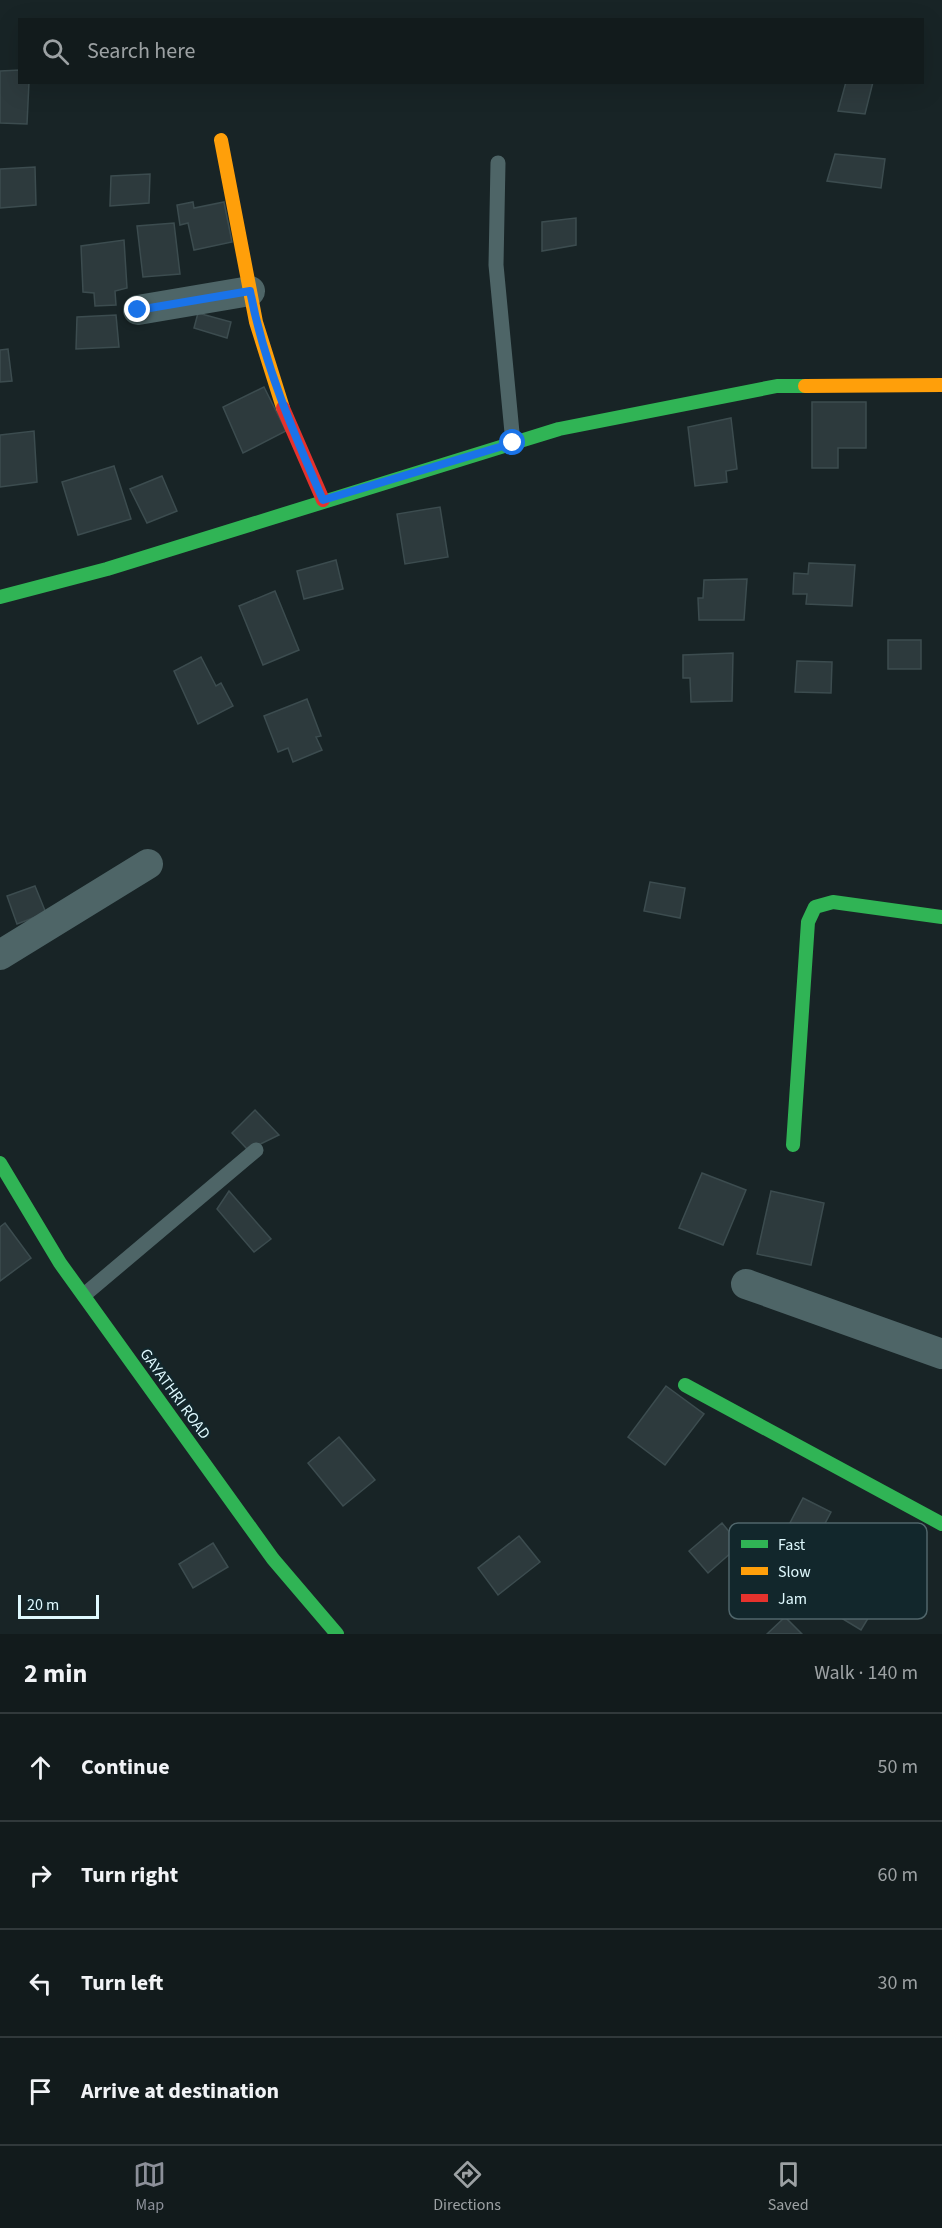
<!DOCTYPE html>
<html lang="en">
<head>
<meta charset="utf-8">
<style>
	body { margin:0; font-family:"Source Sans 3",sans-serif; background:#1f2829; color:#f1f3f6 }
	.scale { position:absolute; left:18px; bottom:15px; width:81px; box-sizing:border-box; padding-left:6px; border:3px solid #dff9fe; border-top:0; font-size:16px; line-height:21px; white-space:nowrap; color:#dff9fe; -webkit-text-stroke:4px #12272c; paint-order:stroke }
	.stop { position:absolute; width:18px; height:18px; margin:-14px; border:4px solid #1a73e8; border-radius:50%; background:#fff }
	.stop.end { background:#1a73e8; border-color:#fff; box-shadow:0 2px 6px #0008 }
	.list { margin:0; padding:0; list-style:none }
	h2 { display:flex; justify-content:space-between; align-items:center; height:78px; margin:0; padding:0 24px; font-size:26px }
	h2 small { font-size:20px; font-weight:400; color:#9ca1a3 }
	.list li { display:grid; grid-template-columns:39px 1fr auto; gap:18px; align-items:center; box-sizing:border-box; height:108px; padding:0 24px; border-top:2px solid #31393b }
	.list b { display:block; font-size:22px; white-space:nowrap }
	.list em { font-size:20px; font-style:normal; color:#9ca1a3 }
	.icon { flex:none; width:33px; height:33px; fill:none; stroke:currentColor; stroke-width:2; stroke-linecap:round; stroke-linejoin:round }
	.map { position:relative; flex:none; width:942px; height:1634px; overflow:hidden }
	.search { position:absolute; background:#121b1c; box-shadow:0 6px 24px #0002; left:18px; right:18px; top:18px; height:66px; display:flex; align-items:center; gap:15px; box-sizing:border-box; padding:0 21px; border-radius:0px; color:#9ca1a3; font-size:22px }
	.sheet { height:510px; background:#121b1c }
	nav { display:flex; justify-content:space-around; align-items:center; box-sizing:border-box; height:84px; border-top:2px solid #31393b; background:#121b1c; font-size:16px; color:#9ca1a3 }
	nav a { display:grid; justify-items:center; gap:3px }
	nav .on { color:#8c9099 }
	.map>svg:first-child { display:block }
	.building { fill:#2d3a3d; stroke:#3c4c4f; stroke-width:1.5 }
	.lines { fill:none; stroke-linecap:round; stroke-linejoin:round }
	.lane { stroke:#4e6567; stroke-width:15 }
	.street { stroke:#4e6567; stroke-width:30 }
	.fast { stroke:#30b455; stroke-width:14 }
	.slow { stroke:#ff9f0a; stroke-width:14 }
	.jam { stroke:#e5322d; stroke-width:14 }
	.route { stroke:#1a73e8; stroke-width:8 }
	.labels { text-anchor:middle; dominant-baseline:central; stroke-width:4.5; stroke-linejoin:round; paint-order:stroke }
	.street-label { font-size:16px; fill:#dff9fe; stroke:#12272c }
	.key { fill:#12272c; stroke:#50666b; stroke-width:1.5 }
	.key-label { font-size:16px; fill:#dff9fe }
</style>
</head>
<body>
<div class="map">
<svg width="942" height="1634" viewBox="0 0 942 1634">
	<rect width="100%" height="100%" fill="#182426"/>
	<g class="building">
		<path d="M20 70V82H29L27 124 0 123V71Z"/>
		<path d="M846 82H873L865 114 838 111Z"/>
		<path d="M835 154 885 159 881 188 827 181Z"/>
		<path d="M35 167 36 205 0 208V169Z"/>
		<path d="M150 174 149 203 110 206 111 176Z"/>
		<path d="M193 202 194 208 224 202 232 242 194 250 188 223 180 225 177 205Z"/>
		<path d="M576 218V245L542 251V222Z"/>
		<path d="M174 223 180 274 143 277 137 226Z"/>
		<path d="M124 240 127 288 115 291 116 305 95 306 94 293 83 292 81 246Z"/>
		<path d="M198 313 231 322 227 338 194 328Z"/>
		<path d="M116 315 119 347 76 349 77 317Z"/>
		<path d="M8 349 12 381 0 382V350Z"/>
		<path d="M264 387 286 431 243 453 223 407Z"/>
		<path d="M812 402H866V448H838V468H812Z"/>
		<path d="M731 418 737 469 726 471 727 482 695 486 688 427Z"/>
		<path d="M34 431 37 482 0 487V435Z"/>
		<path d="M114 466 131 519 78 535 62 482Z"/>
		<path d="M162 476 177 511 147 523 130 489Z"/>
		<path d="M440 507 448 557 405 564 397 514Z"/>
		<path d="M336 560 343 589 304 599 297 571Z"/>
		<path d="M809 563 855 565 852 606 806 604 807 594H793L794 573 808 574Z"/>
		<path d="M747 579 744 620H699L698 598H703L704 580Z"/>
		<path d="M275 591 299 650 263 665 239 606Z"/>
		<rect x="888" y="640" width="33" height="29"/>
		<path d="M733 653 732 701 691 702 690 678H683V655Z"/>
		<path d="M201 657 216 686 221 683 233 706 198 724 174 671Z"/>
		<path d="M797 661 832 662 831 693 795 692Z"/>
		<path d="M307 699 321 736 316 737 322 750 293 762 288 748 278 752 264 716Z"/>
		<path d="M650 882 685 888 680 918 644 911Z"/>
		<path d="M35 886 46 913 17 924 7 896Z"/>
		<path d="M255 1110 279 1135 248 1150 232 1133Z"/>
		<path d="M702 1173 746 1190 723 1245 679 1228Z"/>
		<path d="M229 1191 271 1239 254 1252 217 1209Z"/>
		<path d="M771 1191 824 1203 811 1265 757 1254Z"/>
		<path d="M5 1223 31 1258 0 1281V1227Z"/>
		<path d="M666 1386 704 1414 665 1465 628 1437Z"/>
		<path d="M339 1437 375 1480 343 1506 308 1463Z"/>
		<path d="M803 1498 831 1512 809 1554 781 1540Z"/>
		<path d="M722 1523 740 1545 708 1573 689 1551Z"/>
		<path d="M519 1536 540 1562 498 1595 478 1568Z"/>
		<path d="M213 1543 228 1567 193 1588 179 1564Z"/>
		<path d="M840 1567 884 1592 861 1630 818 1604Z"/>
		<path d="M785 1617 802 1634H767Z"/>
	</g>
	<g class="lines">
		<g class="lane">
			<path d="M498 163 496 265 513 443"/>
			<path d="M84 1295 256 1150"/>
		</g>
		<g class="street">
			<path d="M138 310 250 291"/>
			<path d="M0 955 148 864"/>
			<path d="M746 1284 942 1354"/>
		</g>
		<g class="fast">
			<path d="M0 597 107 569 559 429 777 386H805"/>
			<path d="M793 1145 808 922 815 907 833 902 942 917"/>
			<path d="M0 1163 60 1263 273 1559 337 1634"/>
			<path d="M685 1385 942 1524"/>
		</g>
		<g class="slow">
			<path d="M221 140 256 322 283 408"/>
			<path d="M805 386 942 385"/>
		</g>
		<path class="jam" d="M283 408 323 500"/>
	</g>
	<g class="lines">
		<path class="route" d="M138 310 250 291C264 364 293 432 323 500L513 443"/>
	</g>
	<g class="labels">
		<g class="street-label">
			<text transform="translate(175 1394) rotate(54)">GAYATHRI ROAD</text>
		</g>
	</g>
	<rect x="729" y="1523" width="198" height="96" rx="9" class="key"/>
	<rect x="741" y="1540" width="27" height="8" fill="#30b455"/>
	<rect x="741" y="1567" width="27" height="8" fill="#ff9f0a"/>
	<rect x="741" y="1594" width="27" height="8" fill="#e5322d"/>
	<g class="key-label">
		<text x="778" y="1550">Fast</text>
		<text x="778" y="1577">Slow</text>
		<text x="778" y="1604">Jam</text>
	</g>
</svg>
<div class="scale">20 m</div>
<div class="stop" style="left:513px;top:443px"></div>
<div class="stop end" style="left:138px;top:310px"></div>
<div class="search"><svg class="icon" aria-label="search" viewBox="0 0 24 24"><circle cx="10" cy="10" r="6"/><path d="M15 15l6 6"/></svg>Search here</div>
</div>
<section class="sheet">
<h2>2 min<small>Walk · 140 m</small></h2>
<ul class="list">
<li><svg class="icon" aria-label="ahead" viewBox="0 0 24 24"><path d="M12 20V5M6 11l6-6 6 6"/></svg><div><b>Continue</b></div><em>50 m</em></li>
<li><svg class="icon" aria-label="right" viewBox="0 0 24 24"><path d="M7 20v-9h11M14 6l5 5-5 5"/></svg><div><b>Turn right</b></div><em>60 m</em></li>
<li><svg class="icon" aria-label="left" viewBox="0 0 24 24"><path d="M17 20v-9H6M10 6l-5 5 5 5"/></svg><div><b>Turn left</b></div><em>30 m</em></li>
<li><svg class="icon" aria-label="arrive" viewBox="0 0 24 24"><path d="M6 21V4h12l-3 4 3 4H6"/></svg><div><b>Arrive at destination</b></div></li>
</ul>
</section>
<nav>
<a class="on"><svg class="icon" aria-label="map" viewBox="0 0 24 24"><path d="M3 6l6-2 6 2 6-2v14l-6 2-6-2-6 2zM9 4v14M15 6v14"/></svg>Map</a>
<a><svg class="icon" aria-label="directions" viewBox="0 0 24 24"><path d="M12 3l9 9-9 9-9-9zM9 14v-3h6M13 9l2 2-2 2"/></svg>Directions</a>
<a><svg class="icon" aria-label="saved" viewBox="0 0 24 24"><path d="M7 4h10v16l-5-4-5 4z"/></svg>Saved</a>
</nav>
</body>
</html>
